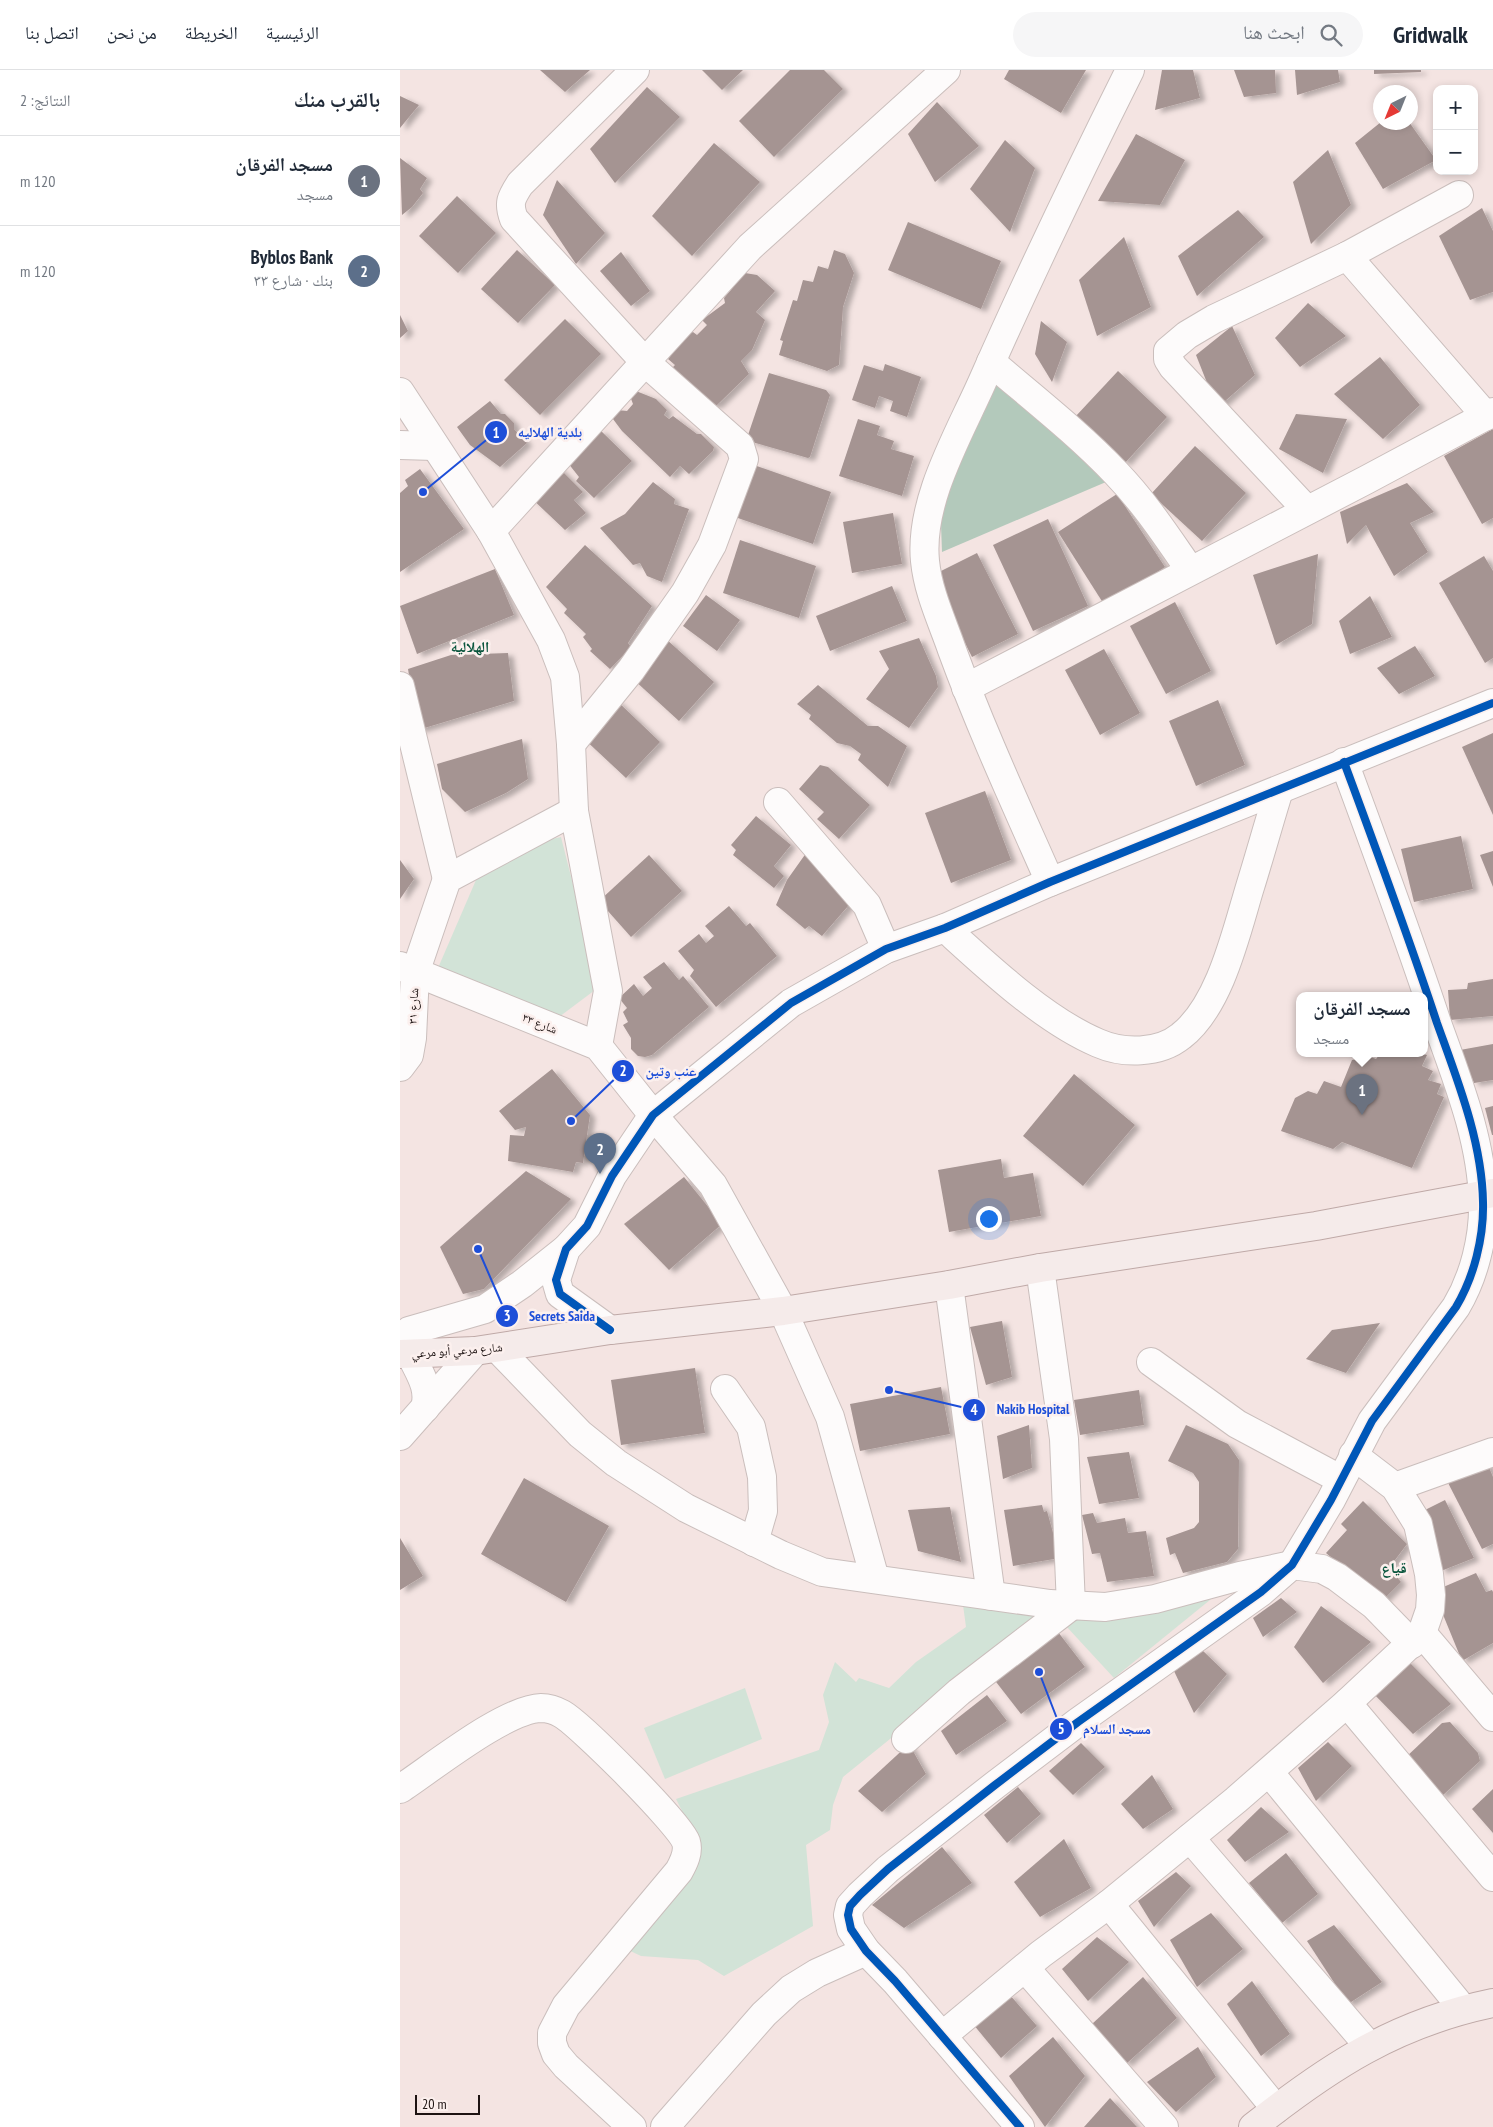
<!DOCTYPE html>
<html lang="ar">
<head>
<meta charset="utf-8">
<style>
	body { margin:0; font-family:"PT Sans Narrow","Noto Naskh Arabic",sans-serif; background:#f6f6f7; color:#1f2937; direction:rtl }
	.controls { position:absolute; right:15px; top:15px; display:grid; overflow:hidden; border-radius:10px; box-shadow:0 2px 8px #0003 }
	.controls button { width:45px; height:45px; display:grid; place-items:center; padding:0; border:0; border-bottom:1px solid #e0e1e3; background:#fff; color:#1f2937; font:25px sans-serif }
	.compass { position:absolute; left:973px; top:15px; width:45px; height:45px; border-radius:50%; background:#fff; box-shadow:0 2px 8px #0003; rotate:223deg }
	.scale { position:absolute; left:15px; bottom:12px; width:65px; box-sizing:border-box; padding-left:5px; border:2px solid #1d1312; border-top:0; font-size:14px; line-height:18px; white-space:nowrap; color:#1d1312; -webkit-text-stroke:4px #fcf0ee; paint-order:stroke }
	.you { position:absolute; left:588px; top:1148px; width:18px; height:18px; margin:-12px; border:4px solid #fff; border-radius:50%; background:#1a73e8; box-shadow:0 0 0 8px #1a73e833 }
	.badge { display:grid; place-items:center; width:32px; height:32px; border-radius:50%; background:#685c5b; color:#fff; font-size:16px; font-weight:700 }
	.pin { position:absolute; translate:-50% -41px; filter:drop-shadow(0 1px 2px #0008) }
	.pin::after { content:''; position:absolute; top:26px; width:18px; height:15px; background:inherit; clip-path:polygon(0 0,100% 0,50% 100%) }
	.popup { position:absolute; left:896px; top:922px; width:132px; height:65px; box-sizing:border-box; display:grid; place-content:center; border-radius:10px; background:#fff; filter:drop-shadow(0 1px 4px #0005); font-size:16px; white-space:nowrap; color:#747a83 }
	.popup b { font-size:19px; color:#1f2937 }
	.popup::after { content:''; position:absolute; left:50%; top:100%; margin-left:-10px; border:10px solid transparent; border-top-color:#fff }
	.list { margin:0; padding:0; list-style:none }
	h2 { display:flex; justify-content:space-between; align-items:center; height:65px; margin:0; padding:0 20px; font-size:21px }
	h2 small { font-size:16px; font-weight:400; color:#747a83 }
	.list li { display:grid; grid-template-columns:32px 1fr auto; gap:15px; align-items:center; box-sizing:border-box; height:90px; padding:0 20px; border-top:1px solid #e0e1e3 }
	.list b { display:block; font-size:19px; white-space:nowrap }
	.list p { margin:0; font-size:16px; white-space:nowrap; color:#747a83 }
	.list em { font-size:16px; font-style:normal; color:#747a83 }
	.icon { flex:none; width:28px; height:28px; fill:none; stroke:currentColor; stroke-width:2; stroke-linecap:round; stroke-linejoin:round }
	.map { position:relative; flex:none; width:1093px; height:2057px; overflow:hidden; direction:ltr }
	header { display:flex; align-items:center; gap:30px; box-sizing:border-box; height:70px; padding:0 25px; background:#fff; border-bottom:1px solid #e0e1e3 }
	header strong { font-size:24px }
	nav { display:flex; gap:28px; margin-inline-start:auto; font-size:18px }
	.search { width:350px; height:45px; background:#f6f6f7; display:flex; align-items:center; gap:12px; box-sizing:border-box; padding:0 18px; border-radius:28px; color:#747a83; font-size:19px }
	main { display:flex }
	aside { flex:1; background:#fff }
	.map>svg:first-child { display:block }
	.green { fill:#d2e3d7 }
	.forest { fill:#b3c9bb }
	.building { fill:#a59492; filter:url(#shadow) }
	.lines { fill:none; stroke-linecap:round; stroke-linejoin:round }
	.minor-casing { stroke:#cabebc; stroke-width:30 }
	.major-casing { stroke:#bfa9a7; stroke-width:30 }
	.minor { stroke:#fdfbfb; stroke-width:28 }
	.major { stroke:#f5ebea; stroke-width:28 }
	.cycleway-casing { stroke:#fcf0ee; stroke-width:11 }
	.cycleway { stroke:#0057b8; stroke-width:8 }
	.labels { text-anchor:middle; dominant-baseline:central; stroke-width:5; stroke-linejoin:round; paint-order:stroke }
	.street-label { font-size:12px; fill:#1d1312; stroke:#fcf0ee }
	.quarter-label { font-size:15px; font-weight:bold; fill:#0a553d; stroke:#fcf0ee }
	.leader { fill:none; stroke:#1d4ed8; stroke-width:2 }
	.callout-dot { fill:#1d4ed8; stroke:#fcf0ee; stroke-width:2 }
	.mark-label { font-size:15px; text-anchor:middle; font-weight:bold; fill:#fff }
	.callout-label { font-size:14px; text-anchor:middle; font-weight:bold; fill:#1d4ed8; stroke:#fcf0ee; stroke-width:5; stroke-linejoin:round; paint-order:stroke }
</style>
</head>
<body>
<header>
<strong>Gridwalk</strong>
<div class="search"><svg class="icon" aria-label="search" viewBox="0 0 24 24"><circle cx="10" cy="10" r="6"/><path d="M15 15l6 6"/></svg>ابحث هنا</div>
<nav><a>الرئيسية</a><a>الخريطة</a><a>من نحن</a><a>اتصل بنا</a></nav>
</header>
<main>
<div class="map">
<svg width="1093" height="2057" viewBox="0 0 1093 2057">
	<defs>
		<filter id="shadow"><feDropShadow dx="5.5" dy="3" stdDeviation="2.5" flood-color="#0004"/></filter>
	</defs>
	<rect width="100%" height="100%" fill="#f4e4e2"/>
	<g class="green">
		<path d="M161 767 199 917 159 947 38 898 76 810 120 776Z"/>
		<path d="M821 1521 714 1608 666 1556 673 1548Z"/>
		<path d="M563 1535 642 1546 443 1707 433 1735 430 1760 406 1775 413 1856 324 1906 298 1890 241 1886 224 1878 286 1814 295 1767 276 1729 419 1680 429 1652 423 1625 435 1592 456 1612 459 1608 489 1618 516 1592 566 1557Z"/>
		<path d="M345 1618 362 1669 265 1709 244 1658Z"/>
	</g>
	<path class="forest" d="M591 299 706 412 542 482 540 426Z"/>
	<g class="building">
		<path d="M140 0H190L165 22Z"/>
		<path d="M302 0H343L322 20Z"/>
		<path d="M390 0H424L443 19 374 87 339 51Z"/>
		<path d="M609 0H686L661 43 604 9Z"/>
		<path d="M762 0H793L800 28 755 40Z"/>
		<path d="M834 0H875L876 23 844 27Z"/>
		<path d="M895 0H938L940 12 897 25Z"/>
		<path d="M974 0H1021V2L974 4Z"/>
		<path d="M247 17 280 47 215 113 190 79Z"/>
		<path d="M0 26 19 35 0 58Z"/>
		<path d="M537 32 579 76 535 112 508 64Z"/>
		<path d="M981 52H1009L1036 90 983 119 955 73Z"/>
		<path d="M736 64 785 90 760 135 698 131Z"/>
		<path d="M605 70 635 98 610 162 570 119Z"/>
		<path d="M314 73 360 112 292 186 252 146Z"/>
		<path d="M928 80 951 135 911 174 893 112Z"/>
		<path d="M0 88 27 108 20 119 23 123 12 137 2 145Z"/>
		<path d="M157 110 205 163 176 194 143 145Z"/>
		<path d="M57 126 96 163 58 203 19 166Z"/>
		<path d="M1082 138 1093 161V222L1070 230 1039 166Z"/>
		<path d="M838 140 864 167 797 226 778 186Z"/>
		<path d="M508 152 601 191 581 239 488 200Z"/>
		<path d="M724 167 751 237 697 266 679 210Z"/>
		<path d="M117 180 155 215 118 253 81 219Z"/>
		<path d="M434 180 445 184 454 203 443 237 439 295 427 301 379 285 383 271 380 270 393 230 397 231 403 210 413 212 418 196 428 199Z"/>
		<path d="M221 182 250 221 231 236 200 201Z"/>
		<path d="M345 203 357 205 375 221 356 242 365 250 352 280 341 291 349 304 317 335H311L269 301 275 295 268 289 287 265 293 262 297 265 307 255 302 250 325 233 324 228Z"/>
		<path d="M908 233 946 266 900 297 875 268Z"/>
		<path d="M0 245 8 261 0 268Z"/>
		<path d="M165 249 201 284 140 345 104 310Z"/>
		<path d="M641 251 667 272 652 312 635 284Z"/>
		<path d="M832 256 855 305 817 338 796 285Z"/>
		<path d="M980 287 1020 335 983 369 934 324Z"/>
		<path d="M485 294 521 307 507 347 490 341 493 331 479 326 475 338 452 330 464 295 483 301Z"/>
		<path d="M718 301 767 347 725 393 675 347Z"/>
		<path d="M369 303 426 320 430 325 410 387 408 388 352 372 347 368Z"/>
		<path d="M236 321 256 329 267 340 264 345 269 349 273 346 297 364H301L314 377 313 381 289 404 280 396 270 407 222 361 213 349 217 340 227 341 233 334 230 326Z"/>
		<path d="M90 331 101 344H105L114 353V359L127 373 100 397 70 375 57 357Z"/>
		<path d="M896 344 947 349 923 403 879 379Z"/>
		<path d="M458 349 480 356 477 365 494 371 491 379 514 386 502 426 439 406Z"/>
		<path d="M1093 359V448L1082 454 1044 386Z"/>
		<path d="M200 360 232 391 194 428 176 411 179 407 168 393Z"/>
		<path d="M795 376 846 423 802 471 751 424Z"/>
		<path d="M354 395 431 422 413 474 335 447Z"/>
		<path d="M158 397 183 422 174 430 186 443 165 460 128 425Z"/>
		<path d="M20 399 64 459 0 502V423L8 416 5 410Z"/>
		<path d="M253 412 275 429 274 434 289 439 262 512 247 506 240 493 233 495 200 458 225 444Z"/>
		<path d="M1007 413 1034 442 1010 453 1028 482 994 506 966 455 947 474 940 442Z"/>
		<path d="M717 424 765 497 705 536 658 462Z"/>
		<path d="M493 443 502 494 452 503 443 452Z"/>
		<path d="M648 449 688 536 633 561 593 475Z"/>
		<path d="M340 470 416 496 399 548 323 523Z"/>
		<path d="M185 475 252 536 228 573 231 577 210 599 190 581 192 579 183 567 186 564 164 543 167 539 146 517Z"/>
		<path d="M577 483 618 564 572 587 531 506Z"/>
		<path d="M918 484 912 554 876 575 853 505Z"/>
		<path d="M1084 486 1093 501V588L1085 593 1039 513Z"/>
		<path d="M95 499 114 545 17 584 0 536Z"/>
		<path d="M492 516 507 551 430 581 416 546Z"/>
		<path d="M306 525 340 550 317 581 283 556Z"/>
		<path d="M970 526 992 567 950 584 939 551Z"/>
		<path d="M775 532 811 601 766 624 730 556Z"/>
		<path d="M519 568 536 606 538 617 509 658 466 629 489 599 479 581Z"/>
		<path d="M266 569 314 612 279 651 233 609Z"/>
		<path d="M1015 576 1035 606 999 624 977 598Z"/>
		<path d="M704 579 740 643 700 665 665 600Z"/>
		<path d="M108 583 114 631 18 660 8 599 51 585Z"/>
		<path d="M418 615 468 656H478L507 676 488 717 458 690 461 684 450 676 437 673 409 649 411 645 397 634Z"/>
		<path d="M216 630 260 672 226 708 181 666Z"/>
		<path d="M818 630 845 695 796 716 769 651Z"/>
		<path d="M1093 663V745L1062 677Z"/>
		<path d="M122 669 128 709 106 723 65 742 42 719 37 694Z"/>
		<path d="M420 695 428 697 470 735 439 769 417 749 424 742 399 719Z"/>
		<path d="M585 721 611 790 551 813 525 743Z"/>
		<path d="M356 746 391 775 374 796 384 806 374 818 333 785 336 780 331 775Z"/>
		<path d="M1061 766 1073 819 1014 832 1001 779Z"/>
		<path d="M409 779 455 828 422 866 409 856 405 859 376 835 387 810Z"/>
		<path d="M1093 781V817L1080 785Z"/>
		<path d="M249 785 282 821 231 867 199 831Z"/>
		<path d="M0 790 14 809 0 829Z"/>
		<path d="M329 836 346 856 350 853 377 886 316 937 290 906 294 900 278 881 299 864 306 873 314 866 305 856Z"/>
		<path d="M264 892 279 910 283 906 309 937 252 985 245 987 238 986 231 979V968L223 955 228 952 223 942 227 938 219 928 234 914 243 926 252 918 243 907Z"/>
		<path d="M1093 909V946L1050 950 1048 920 1067 919 1068 913Z"/>
		<path d="M1093 974V1010L1074 1013 1060 980Z"/>
		<path d="M962 984 976 989 980 984H1023L1027 985 1022 996 1033 1001 1028 1010 1041 1014 1037 1024 1044 1027 1012 1098 942 1072 933 1079 881 1061 895 1028 908 1021 917 1024 924 1011 941 1017 952 990 957 989Z"/>
		<path d="M152 999 190 1045 183 1093 176 1092 173 1102 108 1091 110 1065 124 1066 126 1057 115 1060 99 1041Z"/>
		<path d="M674 1004 735 1055 683 1116 623 1066Z"/>
		<path d="M1093 1036V1065H1092L1085 1038Z"/>
		<path d="M601 1089 604 1108 633 1103 641 1146 549 1162 538 1100Z"/>
		<path d="M126 1101 171 1129 84 1219 63 1224 40 1177Z"/>
		<path d="M284 1107 322 1154 269 1200 224 1154Z"/>
		<path d="M602 1251 612 1307 586 1315 570 1257Z"/>
		<path d="M980 1253 946 1303 906 1289 932 1260Z"/>
		<path d="M295 1298 305 1363 221 1375 211 1310Z"/>
		<path d="M541 1317 550 1364 460 1381 450 1334Z"/>
		<path d="M739 1320 744 1355 680 1365 674 1330Z"/>
		<path d="M629 1355 632 1398 603 1409 597 1366Z"/>
		<path d="M786 1355 828 1374 839 1390 838 1479 827 1492 783 1503 775 1483 770 1485 766 1468 794 1458 799 1452V1412L793 1403 768 1391Z"/>
		<path d="M729 1382 739 1428 699 1434 687 1387Z"/>
		<path d="M1086 1390 1093 1407V1474L1082 1479 1045 1407Z"/>
		<path d="M124 1408 209 1456 166 1532 81 1484Z"/>
		<path d="M1045 1430 1074 1488 1041 1501 1021 1442Z"/>
		<path d="M963 1431 1007 1474 989 1498 1001 1512 982 1531 926 1483 947 1460 941 1454Z"/>
		<path d="M642 1435 644 1442 647 1441 660 1488 613 1496 604 1440Z"/>
		<path d="M550 1437 561 1492 518 1481 508 1440Z"/>
		<path d="M693 1443 697 1453 725 1448 728 1463 746 1461 754 1506 707 1512 700 1483 692 1484 682 1445Z"/>
		<path d="M0 1468 23 1506 0 1520Z"/>
		<path d="M1076 1503 1086 1522 1092 1520 1093 1522V1573L1062 1591 1037 1530 1041 1518Z"/>
		<path d="M881 1528 897 1542 863 1567 853 1548Z"/>
		<path d="M921 1536 971 1572 923 1613 894 1577Z"/>
		<path d="M658 1562 685 1597 621 1644 593 1608Z"/>
		<path d="M801 1579 827 1604 794 1643 774 1601Z"/>
		<path d="M1006 1589 1051 1634 1013 1664 969 1619Z"/>
		<path d="M587 1625 607 1651 556 1685 541 1661Z"/>
		<path d="M1050 1652 1078 1683 1080 1691 1042 1726 1004 1689 1042 1653Z"/>
		<path d="M928 1672 952 1696 916 1731 898 1698Z"/>
		<path d="M681 1673 705 1697 673 1725 649 1701Z"/>
		<path d="M509 1674 526 1704 482 1742 458 1721Z"/>
		<path d="M752 1705 773 1739 743 1759 721 1734Z"/>
		<path d="M618 1717 641 1744 607 1773 584 1745Z"/>
		<path d="M1093 1719V1763L1072 1739Z"/>
		<path d="M861 1737 889 1762 845 1792 827 1770Z"/>
		<path d="M664 1769 691 1818 640 1847 614 1812Z"/>
		<path d="M542 1777 572 1813 504 1858 472 1835Z"/>
		<path d="M886 1783 918 1824 882 1853 849 1813Z"/>
		<path d="M776 1802 791 1816 754 1857 738 1831Z"/>
		<path d="M811 1843 843 1879 797 1917 770 1870Z"/>
		<path d="M934 1855 982 1912 948 1934 907 1871Z"/>
		<path d="M697 1867 729 1892 688 1931 662 1899Z"/>
		<path d="M743 1907 777 1948 726 1994 692 1954Z"/>
		<path d="M852 1911 890 1964 861 1986 827 1934Z"/>
		<path d="M609 1924 637 1956 601 1988 573 1954Z"/>
		<path d="M653 1967 685 2006 645 2057 609 2006Z"/>
		<path d="M798 1977 816 2007 776 2042 747 2012Z"/>
		<path d="M710 2028 737 2057H684Z"/>
	</g>
	<g class="lines">
		<g class="minor-casing">
			<g id="minor">
				<path d="M947 186 1086 346"/>
				<path d="M591 292C633 328 678 363 716 403 745 433 767 467 790 500"/>
				<path d="M0 322 91 461 151 570 165 607 171 674 174 741 208 921 198 976"/>
				<path d="M0 375 34 376"/>
				<path d="M907 440 773 297 768 289V281L787 265 814 249 947 186 1059 125"/>
				<path d="M91 461 350 177 546 0"/>
				<path d="M0 616 47 809"/>
				<path d="M566 618 966 410 1093 342"/>
				<path d="M171 674 231 600 285 523 312 475 344 389 340 376 245 292 114 149C108 133 111 128 120 114L235 0"/>
				<path d="M378 732 467 835 486 879"/>
				<path d="M650 812C616 735 581 659 552 580 542 551 528 522 525 491 519 430 560 363 584 308 630 204 679 102 730 0"/>
				<path d="M545 858C588 897 644 950 698 973 723 984 759 984 781 966 820 936 836 863 850 817 860 785 869 752 879 720"/>
				<path d="M0 896 198 976 253 1045 313 1115 383 1241 430 1347 475 1509"/>
				<path d="M0 997 9 985 12 968 15 903 47 809 174 741"/>
				<path d="M549 1215 591 1526"/>
				<path d="M210 1260 160 1224 156 1210 166 1179 187 1156 212 1106 253 1045 391 933 486 879 545 858 650 812 1093 633"/>
				<path d="M98 1279 180 1364 216 1393 286 1438 381 1485 422 1502 650 1534 705 1537 755 1529 840 1506 892 1495 922 1499 937 1507 974 1535 1012 1574"/>
				<path d="M751 1292 837 1354 940 1409"/>
				<path d="M325 1319 351 1357 362 1407 363 1441 354 1472"/>
				<path d="M25 1338C34 1307 0 1286 9 1261L85 1239 122 1214 166 1179"/>
				<path d="M0 1366 75 1281"/>
				<path d="M995 1417 1093 1382"/>
				<path d="M1022 1563 1093 1647"/>
				<path d="M947 1633 1093 1807"/>
				<path d="M506 1669 559 1622 671 1536 664 1369 640 1198"/>
				<path d="M869 1702 1063 1939"/>
				<path d="M0 1719C32 1698 105 1639 141 1638 149 1638 155 1640 162 1644 181 1655 280 1754 286 1772 289 1782 284 1792 279 1801L166 1936 152 1963V1973L156 1984 166 1996 232 2057"/>
				<path d="M790 1768 969 1976"/>
				<path d="M709 1834 876 2039"/>
				<path d="M625 1898 764 2057"/>
				<path d="M542 1966 641 1884 709 1834 836 1730 947 1633 1022 1563 1030 1540 1031 1525 1029 1504 1018 1454 995 1417 953 1385"/>
				<path d="M265 2057 364 1944 391 1919 417 1903 466 1881"/>
				<path d="M620 2057 495 1911 466 1881 451 1859 448 1845 450 1836 460 1825 488 1799 595 1715 678 1652 861 1522 892 1495 931 1430 972 1351 1056 1237C1074 1207 1084 1167 1083 1132 1082 1071 1057 1009 1037 953 1008 865 976 779 944 692"/>
			</g>
		</g>
		<g class="major-casing">
			<g id="major">
				<path d="M0 1284 75 1281 210 1260 383 1241 549 1215 640 1198 916 1156 1093 1123"/>
				<path d="M853 2057C930 1996 996 1953 1093 1933"/>
			</g>
		</g>
		<use href="#minor" class="minor"/>
		<use href="#major" class="major"/>
		<g class="cycleway-casing">
			<g id="cycleway">
				<path d="M210 1260 160 1224 156 1210 166 1179 187 1156 212 1106 253 1045 391 933 486 879 545 858 650 812 1093 633"/>
				<path d="M620 2057 495 1911 466 1881 451 1859 448 1845 450 1836 460 1825 488 1799 595 1715 678 1652 861 1522 892 1495 931 1430 972 1351 1056 1237C1074 1207 1084 1167 1083 1132 1082 1071 1057 1009 1037 953 1008 865 976 779 944 692"/>
			</g>
		</g>
		<use href="#cycleway" class="cycleway"/>
	</g>
	<g class="labels">
		<g class="street-label">
			<text transform="translate(13 936) rotate(-87)">شارع ٣١</text>
			<text transform="translate(140 953) rotate(22)">شارع ٣٣</text>
			<text transform="translate(57 1280) rotate(-4)">شارع مرعي أبو مرعي</text>
		</g>
		<g class="quarter-label">
			<text x="70" y="576">الهلالية</text>
			<text x="994" y="1497">قياع</text>
		</g>
	</g>
	<path class="leader" d="M23 422L96 362M171 1051L223 1001M78 1179L107 1246M489 1320L574 1340M639 1602L661 1659"/>
	<g class="callout-dot">
		<circle cx="23" cy="422" r="5"/>
		<circle cx="171" cy="1051" r="5"/>
		<circle cx="78" cy="1179" r="5"/>
		<circle cx="489" cy="1320" r="5"/>
		<circle cx="639" cy="1602" r="5"/>
		<circle cx="96" cy="362" r="12"/>
		<circle cx="223" cy="1001" r="12"/>
		<circle cx="107" cy="1246" r="12"/>
		<circle cx="574" cy="1340" r="12"/>
		<circle cx="661" cy="1659" r="12"/>
	</g>
	<g class="mark-label">
		<text x="96" y="368">1</text>
		<text x="223" y="1006">2</text>
		<text x="107" y="1251">3</text>
		<text x="574" y="1345">4</text>
		<text x="661" y="1664">5</text>
	</g>
	<g class="callout-label">
		<text x="150" y="367">بلدية الهلاليه</text>
		<text x="271" y="1006">عنب وتين</text>
		<text x="162" y="1251">Secrets Saida</text>
		<text x="633" y="1344">Nakib Hospital</text>
		<text x="717" y="1664">مسجد السلام</text>
	</g>
</svg>
<div class="controls">
<button>+</button>
<button>−</button>
</div>
<svg class="compass" viewBox="-18 -18 36 36"><path d="M0-13l5 13h-10z" fill="#e53935"/><path d="M0 13l5-13h-10z" fill="#747a83"/></svg>
<div class="scale">20 m</div>
<div class="you"></div>
<div class="pin badge" style="left:962px;top:1045px;background:#6b7280">1</div>
<div class="popup"><b>مسجد الفرقان</b>مسجد</div>
<div class="pin badge" style="left:200px;top:1104px;background:#5c6f8a">2</div>
</div>
<aside>
<h2>بالقرب منك<small>النتائج: 2</small></h2>
<ul class="list">
<li><span class="badge" style="background:#6b7280">1</span><div><b>مسجد الفرقان</b><p>مسجد</p></div><em>120 m</em></li>
<li><span class="badge" style="background:#5c6f8a">2</span><div><b>Byblos Bank</b><p>بنك · شارع ٣٣</p></div><em>120 m</em></li>
</ul>
</aside>
</main>
</body>
</html>
